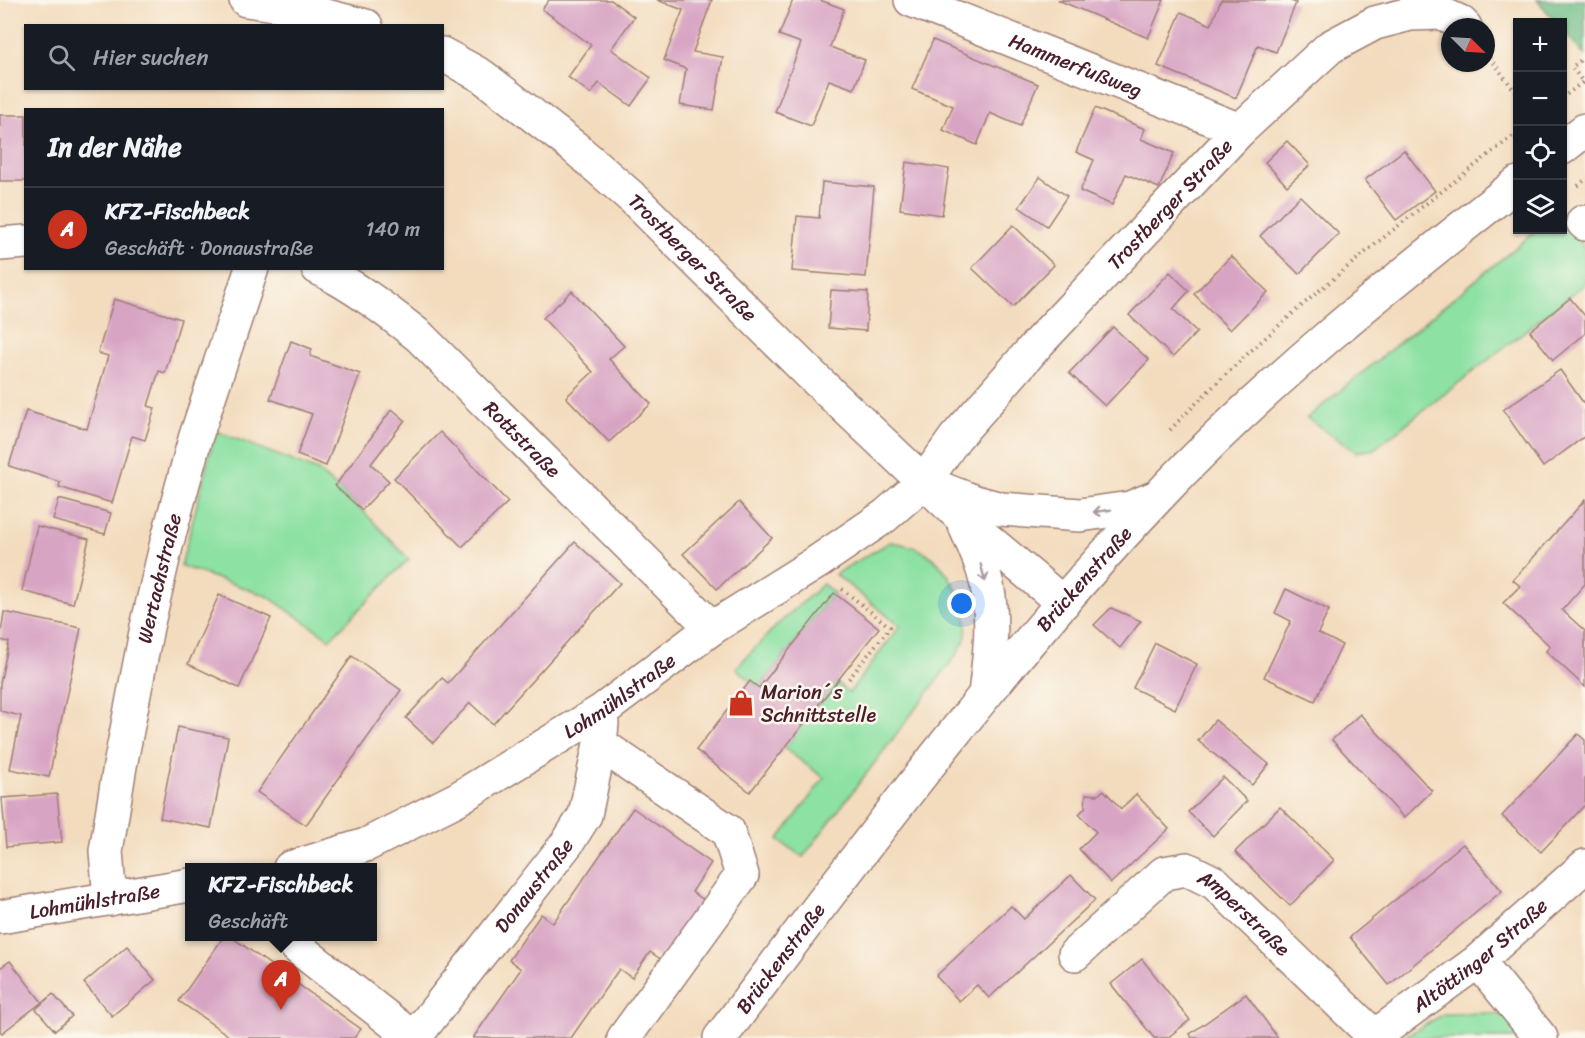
<!DOCTYPE html>
<html lang="de">
<head>
<meta charset="utf-8">
<style>
	body { margin:0; font-family:Sriracha,sans-serif; background:#242831; color:#f1f3f6 }
	.controls { position:absolute; right:18px; top:18px; display:grid; overflow:hidden; border-radius:0px; box-shadow:0 2px 4px #0004 }
	.controls button { width:54px; height:54px; display:grid; place-items:center; padding:0; border:0; border-bottom:2px solid #363941; background:#171b24; color:#f1f3f6; font:30px sans-serif }
	.compass { position:absolute; left:1441px; top:18px; width:54px; height:54px; border-radius:50%; background:#171b24; box-shadow:0 2px 4px #0004; rotate:114deg }
	.you { position:absolute; left:962px; top:604px; width:21px; height:21px; margin:-15px; border:4px solid #fff; border-radius:50%; background:#1a73e8; box-shadow:0 0 0 9px #1a73e833 }
	.badge { display:grid; place-items:center; width:39px; height:39px; border-radius:50%; background:#c8321e; color:#fff; font-size:20px; font-weight:700 }
	.pin { position:absolute; translate:-50% -50px; filter:drop-shadow(0 2px 3px #0008) }
	.pin::after { content:''; position:absolute; top:32px; width:21px; height:18px; background:inherit; clip-path:polygon(0 0,100% 0,50% 100%) }
	.popup { position:absolute; left:185px; top:863px; width:192px; height:78px; box-sizing:border-box; display:grid; place-content:center; border-radius:0px; background:#171b24; filter:drop-shadow(0 2px 4px #0005); font-size:20px; white-space:nowrap; color:#9ea1a6 }
	.popup b { font-size:22px; color:#f1f3f6 }
	.popup::after { content:''; position:absolute; left:50%; top:100%; margin-left:-12px; border:12px solid transparent; border-top-color:#171b24 }
	.list { margin:0; padding:0; list-style:none }
	h2 { display:flex; justify-content:space-between; align-items:center; height:78px; margin:0; padding:0 24px; font-size:26px }
	h2 small { font-size:20px; font-weight:400; color:#9ea1a6 }
	.list li { display:grid; grid-template-columns:39px 1fr auto; gap:18px; align-items:center; box-sizing:border-box; height:84px; padding:0 24px; border-top:2px solid #363941 }
	.list b { display:block; font-size:22px; white-space:nowrap }
	.list p { margin:0; font-size:20px; white-space:nowrap; color:#9ea1a6 }
	.list em { font-size:20px; font-style:normal; color:#9ea1a6 }
	.icon { flex:none; width:33px; height:33px; fill:none; stroke:currentColor; stroke-width:2; stroke-linecap:round; stroke-linejoin:round }
	.map { position:relative; flex:none; width:1585px; height:1038px; overflow:hidden }
	.search { position:absolute; background:#171b24; box-shadow:0 2px 4px #0004; left:24px; top:24px; width:420px; height:66px; display:flex; align-items:center; gap:15px; box-sizing:border-box; padding:0 21px; border-radius:0px; color:#9ea1a6; font-size:22px }
	.panel { position:absolute; background:#171b24; box-shadow:0 2px 4px #0004; left:24px; top:108px; width:420px; height:162px; border-radius:0px }
	.map>svg:first-child { display:block }
	.green { fill:#8ce1a3; stroke:#6b8067; stroke-width:1.5 }
	.forest { fill:#71bf89; stroke:#5e6f5a; stroke-width:1.5 }
	.building { fill:#d8a4c4 }
	.lines { fill:none; stroke-linecap:round; stroke-linejoin:round }
	.minor-casing { stroke:#9e7e74; stroke-width:36 }
	.major-casing { stroke:#9e7e74; stroke-width:36 }
	.path { stroke:#9e7e74; stroke-width:4; stroke-dasharray:1.5 4.5; stroke-linecap:butt }
	.minor { stroke:#fff; stroke-width:33 }
	.major { stroke:#fff; stroke-width:33 }
	.oneway { stroke:#ae9aa0 }
	.labels { text-anchor:middle; dominant-baseline:central; stroke-width:5; stroke-linejoin:round; paint-order:stroke }
	.street-label { font-size:20px; fill:#4a1f2b; stroke:#fbf7ec }
	.poi-label { font-size:20px; fill:#4a1f2b; stroke:#fbf7ec; text-anchor:start }
</style>
</head>
<body>
<div class="map">
<svg width="1585" height="1038" viewBox="0 0 1585 1038">
	<rect width="100%" height="100%" fill="#fbf7ec"/>
	<filter id="ink" filterUnits="userSpaceOnUse"><feTurbulence type="fractalNoise" baseFrequency=".0167" numOctaves="2"/><feDisplacementMap in="SourceGraphic" scale="12" xChannelSelector="R" yChannelSelector="G"/><feConvolveMatrix kernelMatrix="1 2 1 2 8 2 1 2 1" color-interpolation-filters="sRGB"/></filter>
	<filter id="wash" filterUnits="userSpaceOnUse"><feTurbulence type="fractalNoise" baseFrequency=".008" numOctaves="4" result="noise"/><feDisplacementMap in="SourceGraphic" scale="24" xChannelSelector="R" yChannelSelector="G"/><feGaussianBlur stdDeviation="1.35" result="paint"/><feColorMatrix in="noise" values="0 0 0 0 0 0 0 0 0 0 0 0 0 0 0 0 0 1.4 0 .05"/><feComposite in="paint" operator="in"/></filter>
	<g filter="url(#wash)">
		<rect width="100%" height="100%" fill="#f3dcbe"/>
		<g class="green">
			<path d="M1563 220 1566 221 1585 249V284L1374 449 1356 452 1307 418 1537 230H1562Z"/>
			<path d="M216 431 318 471 362 510 409 559 330 639 267 596 181 566Z"/>
			<path d="M890 542C903 544 915 546 926 553 949 568 970 608 966 636 965 641 960 648 958 653L803 857 778 840 824 778 784 748 836 682 849 693 900 626 835 574Z"/>
			<path d="M823 584 834 593 759 688 736 668 775 627Z"/>
			<path d="M1488 1013 1508 1016 1539 1038H1402L1444 1014Z"/>
		</g>
		<path class="forest" d="M1537 0H1585V56L1563 30 1562 22H1556Z"/>
		<g id="blocks">
			<g class="building">
				<path d="M549 0H611L634 17 611 49 651 78 631 106 599 83 591 94 568 77 591 45 542 9Z"/>
				<path d="M657 0H712L693 52 723 57 714 110 680 105 686 69 664 60 683 10Z"/>
				<path d="M793 0H820L844 9 830 47 865 60 854 89 829 80 811 126 775 112 801 43 779 35Z"/>
				<path d="M1058 0H1164L1148 38Z"/>
				<path d="M1221 0H1289L1296 3 1276 52 1258 45 1236 98 1158 66 1181 12 1211 25Z"/>
				<path d="M933 40 1038 84 1020 126 990 113 977 145 943 130 953 106 912 89Z"/>
				<path d="M1095 108 1145 129 1141 139 1174 153 1159 188 1126 174 1112 205 1080 191 1094 160 1076 152Z"/>
				<rect x="0" y="115" width="26" height="66"/>
				<path d="M1287 141 1310 165 1287 186 1265 162Z"/>
				<path d="M1404 150 1435 191 1396 220 1365 180Z"/>
				<path d="M906 162 949 169 942 215 900 209Z"/>
				<path d="M1040 177 1067 196 1047 226 1019 207Z"/>
				<path d="M822 182 874 187 866 277 792 271 797 216 819 218Z"/>
				<path d="M1300 196 1339 234 1299 274 1260 236Z"/>
				<path d="M1013 225 1054 265 1013 307 972 268Z"/>
				<path d="M1231 256 1268 292 1230 330 1194 294Z"/>
				<path d="M1170 272 1189 291 1173 309 1197 332 1173 357 1129 315Z"/>
				<path d="M831 290 868 292 866 331 828 328Z"/>
				<path d="M572 291 624 346 609 359 651 404 609 442 566 397 593 372 543 318Z"/>
				<path d="M1570 298 1585 316V334L1553 360 1530 331Z"/>
				<path d="M114 299 181 319 165 373 159 371 148 406 155 408 145 440 132 436 112 503 59 487 60 482 9 466 26 411 87 429 108 356 98 353Z"/>
				<path d="M1113 327 1149 360 1105 406 1069 373Z"/>
				<path d="M291 341 312 349 310 356 360 374 326 466 297 455 312 414 270 399Z"/>
				<path d="M1560 370 1585 405V436L1543 467 1503 410Z"/>
				<path d="M392 409 405 420 371 464 389 481 362 510 335 486Z"/>
				<path d="M440 432 508 502 462 547 394 478Z"/>
				<path d="M59 499 111 513 105 534 53 520Z"/>
				<path d="M1585 500V584L1562 610 1585 631V687L1546 651 1550 646 1503 603 1520 586 1513 580Z"/>
				<path d="M739 502 772 538 717 589 683 554Z"/>
				<path d="M37 526 89 539 73 604 22 591Z"/>
				<path d="M575 542 620 583 493 724 470 703 433 743 406 718 442 678 448 683Z"/>
				<path d="M1286 589 1329 610 1318 633 1342 645 1315 701 1264 677 1291 621 1275 613Z"/>
				<path d="M834 593 879 628 750 792 696 750 750 681 759 688Z"/>
				<path d="M219 595 271 618 239 688 188 664Z"/>
				<path d="M1111 608 1141 621 1120 648 1094 625Z"/>
				<path d="M4 612 81 628 49 777 10 769 21 716 0 711V683L9 642 0 640Z"/>
				<path d="M1155 643 1197 664 1175 709 1133 688Z"/>
				<path d="M352 656 401 690 306 825 257 792Z"/>
				<path d="M1360 714 1432 791 1404 818 1332 740Z"/>
				<path d="M1215 720 1269 764 1252 785 1198 741Z"/>
				<path d="M178 727 228 737 211 828 160 818Z"/>
				<path d="M1578 734 1585 740V805L1541 852 1502 816Z"/>
				<path d="M1223 777 1247 801 1213 836 1188 812Z"/>
				<path d="M1104 790 1121 809 1136 794 1169 829 1111 883 1079 849 1096 832 1079 814 1085 808 1086 794 1098 795Z"/>
				<path d="M57 794 62 842 6 847 2 798Z"/>
				<path d="M1280 807 1334 860 1290 906 1235 852Z"/>
				<path d="M633 808 711 863 692 892 707 902 665 962 650 952 632 978 619 969 571 1038H473L521 969 509 960 541 914 553 923Z"/>
				<path d="M1463 844 1502 891 1389 985 1350 937Z"/>
				<path d="M1071 875 1095 900 989 998 977 985 959 1001 936 976 1011 906 1024 919Z"/>
				<path d="M224 936H230L361 1029 354 1038H232L179 1001Z"/>
				<path d="M127 946 155 980 112 1016 84 983Z"/>
				<path d="M1142 959 1190 1020 1167 1038H1154L1111 984Z"/>
				<path d="M10 961 42 1002 2 1033 0 1031V968Z"/>
				<path d="M53 994 72 1016 55 1031 36 1009Z"/>
				<path d="M1246 994 1278 1038H1192L1190 1034Z"/>
			</g>
		</g>
	</g>
	<g filter="url(#ink)">
		<use href="#blocks" fill-opacity="0" stroke="#9e7e74" stroke-width="1.5"/>
		<g class="lines">
			<g class="minor-casing">
				<g id="minor">
					<path id="s1" d="M911 0 1240 130"/>
					<path d="M1583 222 1585 224"/>
					<path d="M0 244 26 242"/>
					<path id="s2" d="M318 268C355 286 387 311 419 336L712 628"/>
					<path d="M600 744 728 831 742 875 624 1038"/>
					<path id="s3" d="M290 868 366 845 457 799 603 710 712 628 816 563 885 516 924 482 955 438 1040 341 1240 130 1330 47 1375 23 1410 14 1440 13 1460 22 1465 27"/>
					<path id="s4" d="M110 899 106 851 120 766 147 627 167 542 195 439 252 268"/>
					<path id="s5" d="M0 917 190 885"/>
					<path d="M297 947 413 1038"/>
					<path id="s6" d="M1075 954 1164 873 1187 869 1215 883 1374 1036"/>
					<path d="M1478 961 1541 1038"/>
					<path id="s7" d="M414 1038 568 842 585 815 600 744 602 723"/>
					<path id="s8" d="M1372 1038 1478 961 1585 866"/>
				</g>
			</g>
			<g class="major-casing">
				<g id="major">
					<path d="M246 0 281 5 366 26"/>
					<path id="s9" d="M442 54 482 76 574 147 636 201 809 373 962 518 1063 603"/>
					<path d="M1562 148 1585 130"/>
					<path d="M939 488 975 502 1001 509 1080 515 1130 508 1157 497"/>
					<path d="M964 523C970 538 978 554 983 570 996 610 990 653 985 694"/>
					<path id="s10" d="M720 1038C860 853 998 666 1158 497 1267 381 1392 282 1518 183"/>
				</g>
			</g>
			<g class="path">
				<path d="M1486 53 1518 95"/>
				<path d="M1585 57 1572 67 1585 85"/>
				<path d="M1562 98 1584 81"/>
				<path d="M1578 186 1585 180"/>
				<path d="M1170 430C1276 319 1397 226 1518 132"/>
				<path d="M842 589 890 627 848 680"/>
			</g>
			<use href="#minor" class="minor"/>
			<use href="#major" class="major"/>
		</g>
		<defs><path id="oneway-shaft" d="M-6 0H5M1.5-3L5.5 0L1.5 3" fill="none" stroke-width="1.6" stroke-linecap="round" stroke-linejoin="round" transform="scale(1.5)"/></defs>
		<g class="oneway">
			<use href="#oneway-shaft" transform="translate(1102 511) rotate(172)"/>
			<use href="#oneway-shaft" transform="translate(983 573) rotate(75)"/>
		</g>
	</g>
	<defs>
		<g id="shop-bare" transform="scale(2.07)"><path d="M-5-2.5h2.3a2.7 3.5 0 0 1 5.4 0H5L5.5 6h-11ZM-1.5-2.5h3a1.5 2.3 0 0 0-3 0Z" fill="#c8321e" stroke="#fbf7ec" stroke-width="2.5" paint-order="stroke"/></g>
	</defs>
	<g fill-rule="evenodd">
		<use href="#shop-bare" x="741" y="703"/>
	</g>
	<g class="labels">
		<g class="street-label">
			<text stroke="none"><textPath href="#s1" startOffset="177">Hammerfußweg</textPath></text>
			<text stroke="none"><textPath href="#s3" startOffset="1118">Trostberger Straße</textPath></text>
			<text stroke="none"><textPath href="#s9" startOffset="324">Trostberger Straße</textPath></text>
			<text stroke="none"><textPath href="#s2" startOffset="268">Rottstraße</textPath></text>
			<text stroke="none"><textPath href="#s4" startOffset="326">Wertachstraße</textPath></text>
			<text stroke="none"><textPath href="#s10" startOffset="586">Brückenstraße</textPath></text>
			<text stroke="none"><textPath href="#s3" startOffset="374">Lohmühlstraße</textPath></text>
			<text stroke="none"><textPath href="#s7" startOffset="194">Donaustraße</textPath></text>
			<text stroke="none"><textPath href="#s5" startOffset="96">Lohmühlstraße</textPath></text>
			<text stroke="none"><textPath href="#s6" startOffset="216">Amperstraße</textPath></text>
			<text stroke="none"><textPath href="#s8" startOffset="136">Altöttinger Straße</textPath></text>
			<text stroke="none"><textPath href="#s10" startOffset="100">Brückenstraße</textPath></text>
		</g>
		<g class="poi-label">
			<text x="761" y="692">Marion´s<tspan x="761" dy="23">Schnittstelle</tspan></text>
		</g>
	</g>
</svg>
<div class="controls">
<button>+</button>
<button>−</button>
<button><svg class="icon" aria-label="locate" viewBox="0 0 24 24"><circle cx="12" cy="12" r="6"/><path d="M12 2v4M12 18v4M2 12h4M18 12h4"/></svg></button>
<button><svg class="icon" aria-label="layers" viewBox="0 0 24 24"><path d="M12 4l9 5-9 5-9-5zM3 14l9 5 9-5"/></svg></button>
</div>
<svg class="compass" viewBox="-18 -18 36 36"><path d="M0-13l5 13h-10z" fill="#e53935"/><path d="M0 13l5-13h-10z" fill="#9ea1a6"/></svg>
<div class="you"></div>
<div class="pin badge" style="left:281px;top:1010px">A</div>
<div class="popup"><b>KFZ-Fischbeck</b>Geschäft</div>
<div class="search"><svg class="icon" aria-label="search" viewBox="0 0 24 24"><circle cx="10" cy="10" r="6"/><path d="M15 15l6 6"/></svg>Hier suchen</div>
<section class="panel">
<h2>In der Nähe<small></small></h2>
<ul class="list">
<li><span class="badge">A</span><div><b>KFZ-Fischbeck</b><p>Geschäft · Donaustraße</p></div><em>140 m</em></li>
</ul>
</section>
</div>
</body>
</html>
